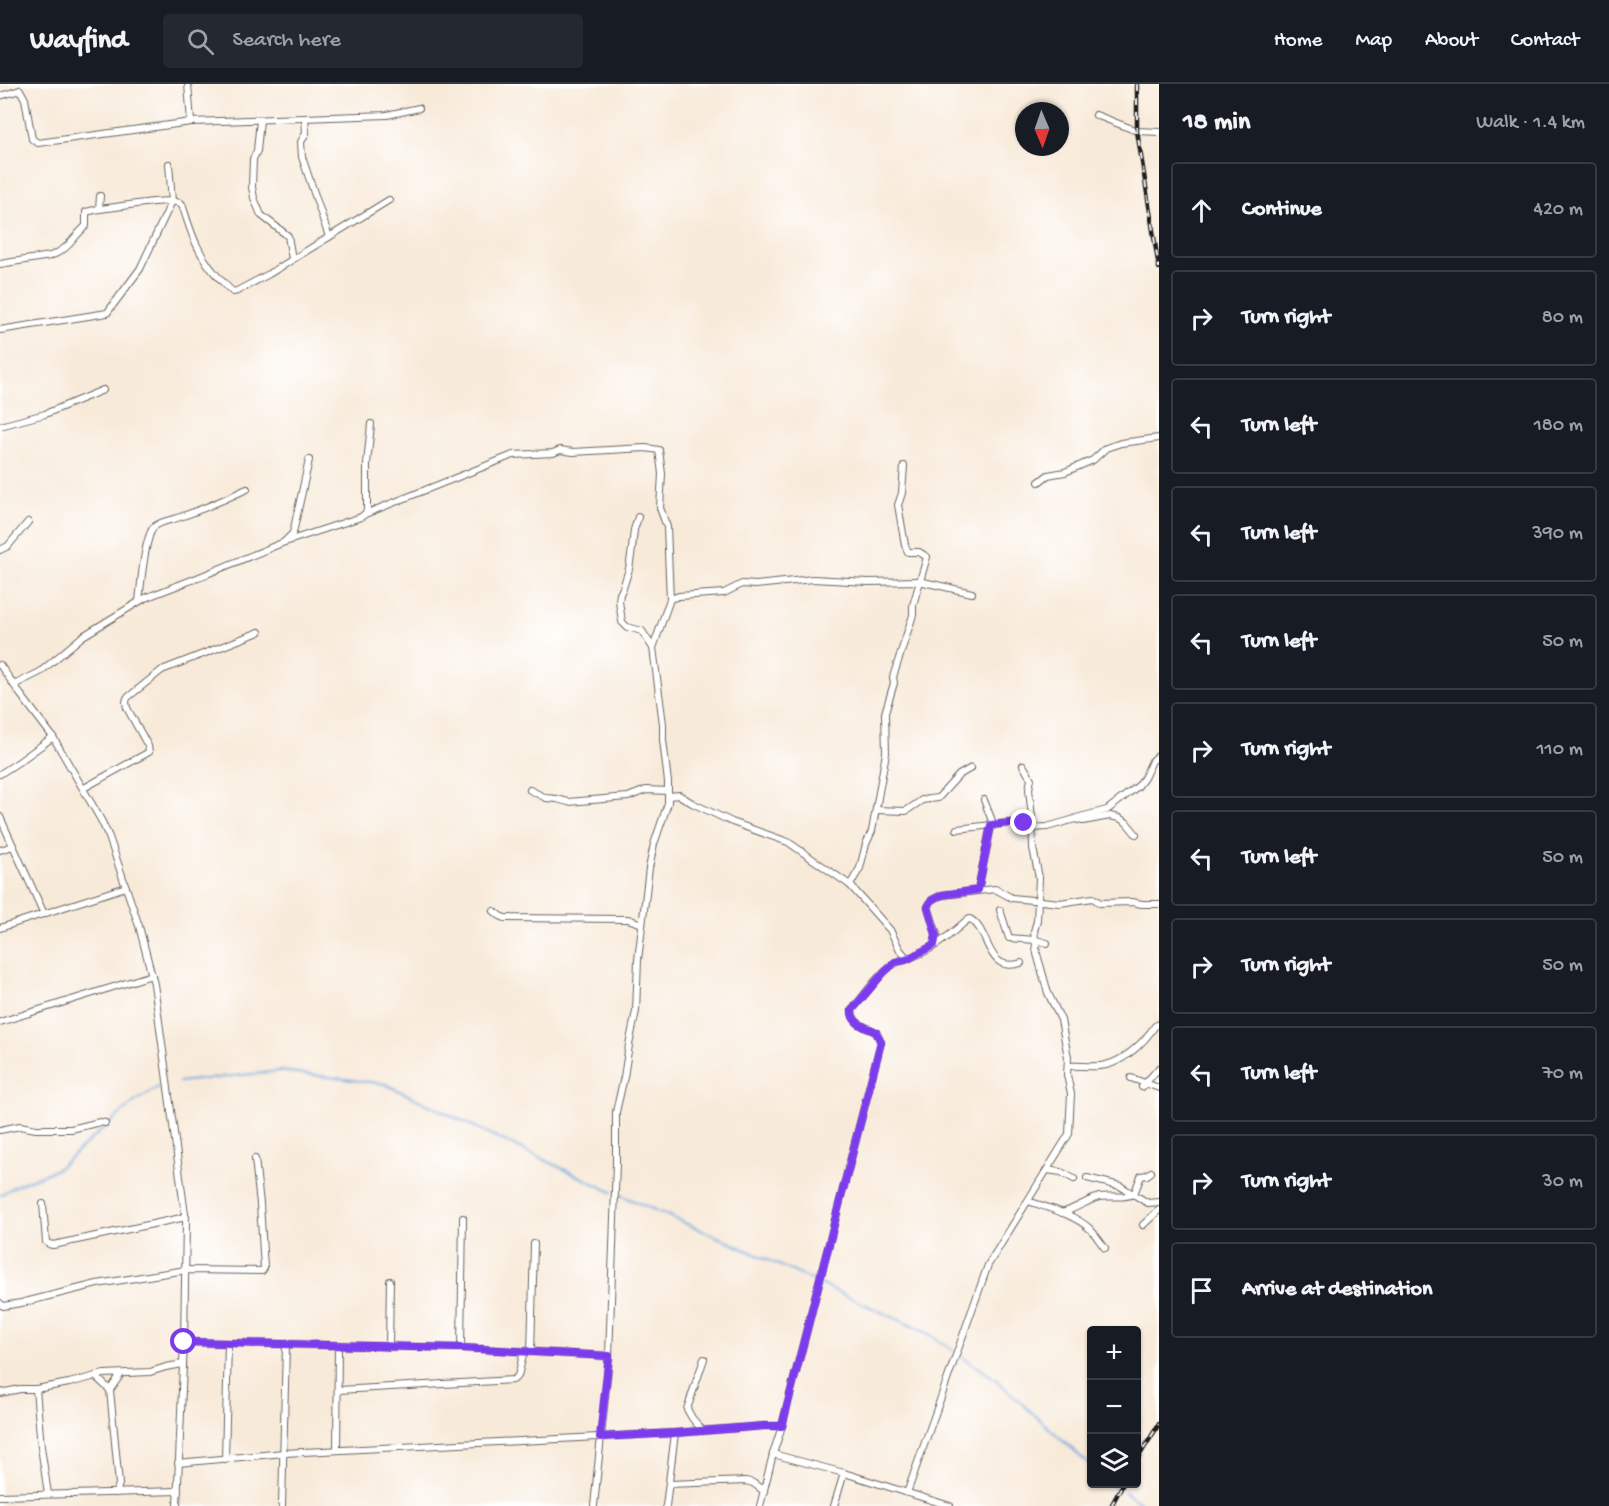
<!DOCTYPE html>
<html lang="en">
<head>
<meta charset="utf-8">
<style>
	body { margin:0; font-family:"Gochi Hand",sans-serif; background:#242831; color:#f1f3f6 }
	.controls { position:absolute; right:18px; bottom:18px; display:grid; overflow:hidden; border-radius:6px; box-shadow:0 2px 4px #0004 }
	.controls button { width:54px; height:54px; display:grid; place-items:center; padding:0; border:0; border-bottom:2px solid #363941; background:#171b24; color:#f1f3f6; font:30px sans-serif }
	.compass { position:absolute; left:1015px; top:18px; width:54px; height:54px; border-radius:50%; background:#171b24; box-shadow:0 2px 4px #0004; rotate:178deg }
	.stop { position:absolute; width:18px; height:18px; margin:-14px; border:4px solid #7c3aed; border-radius:50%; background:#fff }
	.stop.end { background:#7c3aed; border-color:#fff; box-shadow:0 2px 6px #0008 }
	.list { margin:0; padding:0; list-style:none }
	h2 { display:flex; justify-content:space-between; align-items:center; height:78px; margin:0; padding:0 24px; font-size:26px }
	h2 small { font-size:20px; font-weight:400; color:#9ea1a6 }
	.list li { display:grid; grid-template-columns:39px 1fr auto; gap:18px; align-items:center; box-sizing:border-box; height:96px; margin:0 12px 12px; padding:0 12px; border:2px solid #363941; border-radius:6px }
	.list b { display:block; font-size:22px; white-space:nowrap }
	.list em { font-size:20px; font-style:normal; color:#9ea1a6 }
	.icon { flex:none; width:33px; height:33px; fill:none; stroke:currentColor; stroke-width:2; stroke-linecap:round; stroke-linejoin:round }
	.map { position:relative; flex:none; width:1159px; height:1422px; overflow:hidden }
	header { display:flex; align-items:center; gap:36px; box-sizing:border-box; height:84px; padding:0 30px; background:#171b24; border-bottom:2px solid #363941 }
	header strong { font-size:28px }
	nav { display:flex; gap:33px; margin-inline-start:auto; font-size:21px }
	.search { width:420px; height:54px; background:#242831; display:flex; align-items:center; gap:15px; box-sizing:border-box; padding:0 21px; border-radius:6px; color:#9ea1a6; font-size:22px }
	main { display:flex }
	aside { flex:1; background:#171b24 }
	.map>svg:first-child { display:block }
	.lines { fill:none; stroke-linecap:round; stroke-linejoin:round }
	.stream { stroke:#71a6de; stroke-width:2 }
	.minor-casing { stroke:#69645e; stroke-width:8 }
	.minor { stroke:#fff; stroke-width:6 }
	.rail-casing { stroke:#1c1c1c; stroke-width:4.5 }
	.rail { stroke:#fff; stroke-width:2; stroke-dasharray:7; stroke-linecap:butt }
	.route { stroke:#7c3aed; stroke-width:8 }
</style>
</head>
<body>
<header>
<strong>Wayfind</strong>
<div class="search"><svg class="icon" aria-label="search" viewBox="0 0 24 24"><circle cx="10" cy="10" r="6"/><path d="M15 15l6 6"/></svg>Search here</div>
<nav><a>Home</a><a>Map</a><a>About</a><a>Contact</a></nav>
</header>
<main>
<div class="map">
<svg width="1159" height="1422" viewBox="0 0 1159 1422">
	<rect width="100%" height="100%" fill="#fff"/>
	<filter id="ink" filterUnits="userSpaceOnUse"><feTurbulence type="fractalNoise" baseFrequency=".0167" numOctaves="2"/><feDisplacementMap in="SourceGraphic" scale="12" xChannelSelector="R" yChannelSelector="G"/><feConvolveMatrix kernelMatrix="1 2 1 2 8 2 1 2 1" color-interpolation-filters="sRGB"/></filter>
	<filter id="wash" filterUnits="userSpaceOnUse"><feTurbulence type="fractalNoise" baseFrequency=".008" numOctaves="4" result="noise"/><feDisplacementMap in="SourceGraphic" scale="24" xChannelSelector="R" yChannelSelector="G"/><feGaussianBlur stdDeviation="1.35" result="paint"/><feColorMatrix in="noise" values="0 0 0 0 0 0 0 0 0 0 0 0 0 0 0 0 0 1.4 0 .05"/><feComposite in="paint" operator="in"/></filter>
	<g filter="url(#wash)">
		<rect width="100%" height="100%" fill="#f8ead9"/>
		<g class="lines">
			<g class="stream">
				<path d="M179 998 280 987 385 1000 612 1108"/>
				<path d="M618 1110 731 1159 929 1250 954 1267"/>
				<path d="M0 1111 17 1101 57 1085 133 1019 158 1003"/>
				<path d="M959 1271 994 1294 1092 1383"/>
				<path d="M1111 1400 1116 1403"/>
				<path d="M1124 1408 1145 1422"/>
			</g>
		</g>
	</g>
	<g filter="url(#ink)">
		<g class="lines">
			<g class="minor-casing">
				<g id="minor">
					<path d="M188 0 191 38"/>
					<path d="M20 6 25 15 32 55 38 59 191 38 387 31 419 24"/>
					<path d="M0 12 20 6"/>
					<path d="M1096 31 1137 47 1159 48"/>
					<path d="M305 34 306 49 301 58 302 73 329 153"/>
					<path d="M260 36 257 67 253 75 252 103 254 114 261 131 288 152 292 175"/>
					<path d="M99 125C117 124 169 112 182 120 191 149 198 172 220 195 224 199 228 204 233 208L237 207 269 190 389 116"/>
					<path d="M0 180 50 172C70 165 71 155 86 142V128L99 125 100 112"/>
					<path d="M0 246 107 229 140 185 172 117 169 80"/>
					<path d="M0 342 45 330 103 306"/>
					<path d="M1039 398 1048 391 1065 388 1093 376 1106 364 1121 359 1159 354"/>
					<path d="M365 430 513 371 553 369 560 366 573 368 645 364 659 366 662 390 660 424 667 443 670 515"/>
					<path d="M285 457 293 449 309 376"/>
					<path d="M0 466 8 462 28 438"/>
					<path d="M139 517C141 501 144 456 153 444 158 438 167 437 174 435 200 427 223 416 247 405"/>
					<path d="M653 564 670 515 679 512 724 509 742 500 756 501 813 495 868 498 919 497 972 509"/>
					<path d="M0 581 21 611 53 653 101 736 109 753 139 842 154 900 186 1138 184 1258 177 1422"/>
					<path d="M14 601 40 588 83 552 145 514 197 494 282 459 361 433 365 430 367 426V380L371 340"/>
					<path d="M0 690 20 677 53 653"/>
					<path d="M84 704 149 668 148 662 127 624 126 618 127 614 162 586 259 548"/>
					<path d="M530 706 546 714 557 715 568 718 628 713 646 706 668 707"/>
					<path d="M668 712 679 711 692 719 732 738 788 758 850 801 890 846 900 866 907 874C930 869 950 851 967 836L970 835C991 847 985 890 1021 879"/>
					<path d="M876 726 906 727 922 716 938 714 959 691 971 684"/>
					<path d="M0 733 44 830"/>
					<path d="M1076 734 1107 726 1120 716 1138 702 1144 694 1152 677 1159 671"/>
					<path d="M957 745 1010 739H1024L1033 744 1047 743 1075 735 1083 737 1110 732 1119 734 1126 738 1136 750"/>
					<path d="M0 766 13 762"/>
					<path d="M850 801 860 784 866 760 872 747 886 669 885 629 894 599 893 593 913 531V521L927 473 919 468H908L905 461 898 421 902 409 904 382"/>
					<path d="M978 806 992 737 984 716"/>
					<path d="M1000 826 1009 854 1036 856 1047 859"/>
					<path d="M494 827 500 832 505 834 628 835 642 840"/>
					<path d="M0 844 126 803"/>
					<path d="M934 861 937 851 928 823 932 816 942 811 995 805 1012 814 1032 816 1060 819 1093 814 1100 819 1132 818 1142 820H1159"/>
					<path d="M0 938 152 891"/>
					<path d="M1068 982C1080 981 1094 984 1106 981 1126 976 1144 958 1155 942L1159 940"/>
					<path d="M1131 994 1159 1004"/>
					<path d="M1142 1003 1159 984"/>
					<path d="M0 1046 20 1042 36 1045H71L100 1038 105 1039"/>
					<path d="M1047 1086 1061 1088 1074 1095"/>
					<path d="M1087 1094 1120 1102 1148 1119 1159 1118"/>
					<path d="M1028 1117C1048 1124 1074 1130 1090 1145 1096 1151 1100 1158 1105 1164"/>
					<path d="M43 1120 46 1158 49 1160 53 1161 186 1133"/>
					<path d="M1062 1129C1072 1126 1091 1115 1099 1113 1112 1111 1122 1115 1134 1110L1141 1092 1147 1091 1151 1088"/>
					<path d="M1143 1141 1159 1126"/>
					<path d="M0 1219 3 1222 21 1219 97 1200 186 1186 262 1187 264 1184 260 1120 255 1075"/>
					<path d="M184 1258 461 1264 609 1272"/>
					<path d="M389 1263 390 1197"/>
					<path d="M461 1264 463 1134"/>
					<path d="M531 1268 534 1160"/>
					<path d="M95 1292 110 1306"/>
					<path d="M36 1305 41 1363 48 1410"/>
					<path d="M339 1306 513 1296 518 1292 524 1267"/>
					<path d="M0 1309 20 1305H36L69 1299 104 1290 150 1288 166 1283 183 1280"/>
					<path d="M782 1342 881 958 876 948C866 943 852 940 852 926 863 913 880 888 894 880 899 876 906 877 912 873"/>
					<path d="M703 1347 692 1334 687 1325 704 1275"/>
					<path d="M337 1366 338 1262"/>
					<path d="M773 1370 844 1389"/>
					<path d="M225 1375 228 1260"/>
					<path d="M178 1379 284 1369 675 1349 764 1342H782L773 1370 760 1422"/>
					<path d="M669 1400 746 1397 753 1399 764 1407"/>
					<path d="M116 1409 119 1400 110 1306 121 1290"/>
					<path d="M907 1409 988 1181 1069 1050 1071 1010 1067 991 1068 973 1061 936 1048 909 1037 870 1034 847 1037 837 1039 794 1033 764 1032 734 1029 705 1031 695 1023 681"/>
					<path d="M0 1412 178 1407"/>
					<path d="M282 1422 286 1261"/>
					<path d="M594 1422 609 1272 616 1079V1028L624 993 629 961 636 927 638 876 649 784 654 760 668 719V698L663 656V640L653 564 642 547 627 543 622 538 619 517 620 510 623 504 629 485 632 465 634 446 638 433"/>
					<path d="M666 1422 675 1349"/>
					<path d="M834 1422 844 1389 950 1422"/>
				</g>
			</g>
			<use href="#minor" class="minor"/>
			<g class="rail-casing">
				<g id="rail">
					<path d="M1137 0V47L1159 184"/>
					<path d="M1136 1377 1159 1340"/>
					<path d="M1111 1422 1123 1400"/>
				</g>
			</g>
			<use href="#rail" class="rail"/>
		</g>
	</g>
	<g class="lines" filter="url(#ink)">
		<path class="route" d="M184 1258 461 1264 609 1272 600 1353 675 1349 764 1342H782L881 958 876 948C866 943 851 940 852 926L884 888 895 878 906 876 934 861 936 851 928 823 932 816 942 811 978 806 991 741 1010 739H1024"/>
	</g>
</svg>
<div class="controls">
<button>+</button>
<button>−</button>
<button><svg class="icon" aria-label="layers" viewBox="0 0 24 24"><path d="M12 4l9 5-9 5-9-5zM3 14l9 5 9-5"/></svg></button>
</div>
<svg class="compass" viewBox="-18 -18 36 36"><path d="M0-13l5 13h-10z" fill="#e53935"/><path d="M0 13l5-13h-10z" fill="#9ea1a6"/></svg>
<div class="stop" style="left:184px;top:1258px"></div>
<div class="stop end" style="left:1024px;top:739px"></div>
</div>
<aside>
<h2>18 min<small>Walk · 1.4 km</small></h2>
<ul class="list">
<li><svg class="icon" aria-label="ahead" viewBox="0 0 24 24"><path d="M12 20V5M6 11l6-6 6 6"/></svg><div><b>Continue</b></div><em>420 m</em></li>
<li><svg class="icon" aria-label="right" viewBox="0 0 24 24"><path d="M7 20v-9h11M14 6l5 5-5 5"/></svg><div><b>Turn right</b></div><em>80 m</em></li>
<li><svg class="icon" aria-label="left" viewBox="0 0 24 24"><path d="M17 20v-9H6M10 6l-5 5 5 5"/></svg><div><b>Turn left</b></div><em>180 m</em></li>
<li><svg class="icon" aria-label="left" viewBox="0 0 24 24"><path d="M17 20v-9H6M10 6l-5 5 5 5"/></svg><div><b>Turn left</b></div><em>390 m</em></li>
<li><svg class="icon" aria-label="left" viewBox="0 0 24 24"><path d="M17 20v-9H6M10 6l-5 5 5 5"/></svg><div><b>Turn left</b></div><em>50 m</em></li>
<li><svg class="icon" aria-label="right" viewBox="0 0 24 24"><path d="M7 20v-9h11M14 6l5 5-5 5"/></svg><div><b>Turn right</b></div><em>110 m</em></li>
<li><svg class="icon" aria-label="left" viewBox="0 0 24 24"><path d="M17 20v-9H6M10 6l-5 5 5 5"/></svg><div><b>Turn left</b></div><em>50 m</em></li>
<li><svg class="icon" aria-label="right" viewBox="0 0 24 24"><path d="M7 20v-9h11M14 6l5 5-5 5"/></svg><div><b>Turn right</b></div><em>50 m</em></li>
<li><svg class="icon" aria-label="left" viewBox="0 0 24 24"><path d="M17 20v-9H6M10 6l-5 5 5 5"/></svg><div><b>Turn left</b></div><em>70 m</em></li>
<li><svg class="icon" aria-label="right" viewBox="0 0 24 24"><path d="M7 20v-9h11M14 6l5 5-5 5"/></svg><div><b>Turn right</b></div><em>30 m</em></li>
<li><svg class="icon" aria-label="arrive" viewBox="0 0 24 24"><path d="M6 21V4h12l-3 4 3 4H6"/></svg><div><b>Arrive at destination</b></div></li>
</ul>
</aside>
</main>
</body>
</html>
